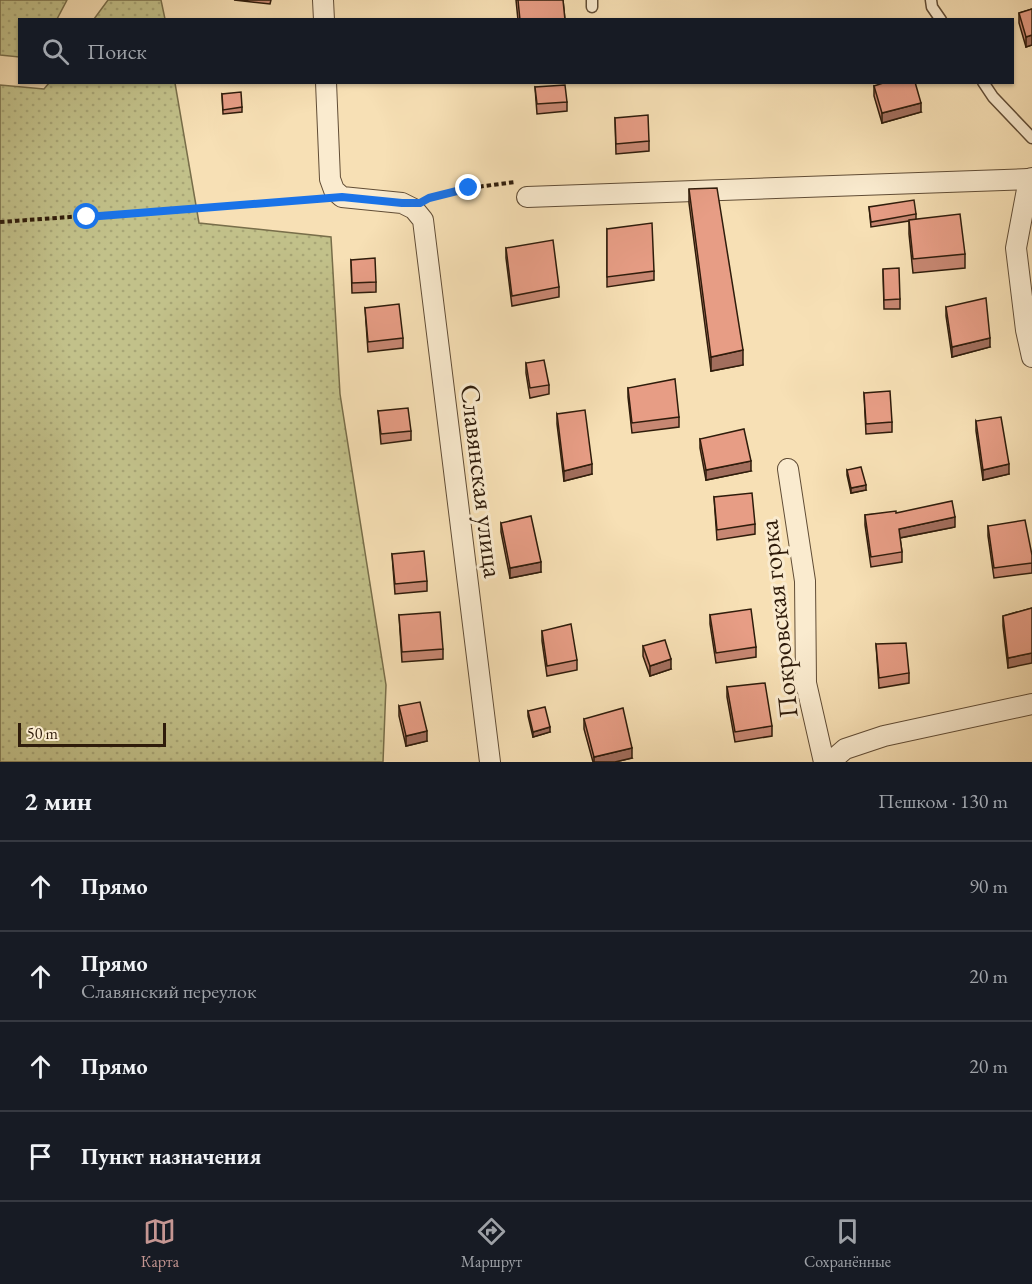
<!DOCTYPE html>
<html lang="ru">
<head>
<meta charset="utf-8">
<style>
	body { margin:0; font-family:"EB Garamond",serif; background:#20242c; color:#f1f3f6 }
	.scale { position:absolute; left:18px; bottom:15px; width:148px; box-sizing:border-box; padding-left:6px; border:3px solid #2f1c0b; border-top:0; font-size:16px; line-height:21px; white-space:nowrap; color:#2f1c0b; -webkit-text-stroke:4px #faebcf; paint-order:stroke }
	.stop { position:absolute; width:18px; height:18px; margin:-14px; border:4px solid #1a73e8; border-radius:50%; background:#fff }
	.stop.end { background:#1a73e8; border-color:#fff; box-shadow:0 2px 6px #0008 }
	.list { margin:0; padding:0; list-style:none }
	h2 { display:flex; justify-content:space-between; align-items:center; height:78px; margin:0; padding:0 24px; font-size:26px }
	h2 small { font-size:20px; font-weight:400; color:#9ea1a6 }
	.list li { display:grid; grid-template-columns:39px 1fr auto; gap:18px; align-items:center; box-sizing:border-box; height:90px; padding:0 24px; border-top:2px solid #363941 }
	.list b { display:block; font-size:22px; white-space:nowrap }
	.list p { margin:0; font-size:20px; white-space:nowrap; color:#9ea1a6 }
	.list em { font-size:20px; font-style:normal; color:#9ea1a6 }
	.icon { flex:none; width:33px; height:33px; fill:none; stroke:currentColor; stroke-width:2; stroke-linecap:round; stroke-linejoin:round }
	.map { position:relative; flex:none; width:1032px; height:762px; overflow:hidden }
	.search { position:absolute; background:#171b24; box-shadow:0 2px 4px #0004; left:18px; right:18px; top:18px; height:66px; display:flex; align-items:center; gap:15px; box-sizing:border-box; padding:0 21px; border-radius:0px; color:#9ea1a6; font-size:22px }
	.sheet { height:438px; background:#171b24 }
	nav { display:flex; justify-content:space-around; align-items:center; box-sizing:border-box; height:84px; border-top:2px solid #363941; background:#171b24; font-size:16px; color:#9ea1a6 }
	nav a { display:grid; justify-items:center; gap:3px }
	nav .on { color:#c59692 }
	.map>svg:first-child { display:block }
	.grass { fill:url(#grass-dots); stroke:#786e4a; stroke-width:1.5 }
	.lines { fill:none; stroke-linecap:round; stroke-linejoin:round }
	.lane-casing { stroke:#614d36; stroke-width:13 }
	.street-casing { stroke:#614d36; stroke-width:22 }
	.path { stroke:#2f1c0b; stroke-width:4; stroke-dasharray:4.5 3; stroke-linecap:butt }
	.lane { stroke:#faebcf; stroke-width:10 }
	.street { stroke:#faebcf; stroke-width:20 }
	.wall { fill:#c78772; stroke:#2f1c0b; stroke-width:1.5 }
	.shaded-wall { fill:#a26e5d; stroke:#2f1c0b; stroke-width:1.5 }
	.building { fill:#e79d85; stroke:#2f1c0b; stroke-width:1.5 }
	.route { stroke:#1a73e8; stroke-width:8 }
	.labels { text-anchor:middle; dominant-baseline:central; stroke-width:6; stroke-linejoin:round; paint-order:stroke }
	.street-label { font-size:27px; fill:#2f1c0b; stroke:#faebcf }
</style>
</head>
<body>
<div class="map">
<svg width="1032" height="762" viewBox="0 0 1032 762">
	<defs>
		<pattern id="grass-dots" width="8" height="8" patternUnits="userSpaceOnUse" patternTransform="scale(1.5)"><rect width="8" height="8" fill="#c2c18a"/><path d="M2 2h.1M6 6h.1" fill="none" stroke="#a7a576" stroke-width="1.8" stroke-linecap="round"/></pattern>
	</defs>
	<rect width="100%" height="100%" fill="#f7e0b5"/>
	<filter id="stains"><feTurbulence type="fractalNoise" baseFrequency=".00333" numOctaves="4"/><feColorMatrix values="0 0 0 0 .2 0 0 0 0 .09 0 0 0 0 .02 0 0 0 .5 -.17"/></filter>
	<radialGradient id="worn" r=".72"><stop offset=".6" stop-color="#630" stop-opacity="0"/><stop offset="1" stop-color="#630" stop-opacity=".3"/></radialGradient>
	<g class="grass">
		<path d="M0 0H67L57 19 20 20 19 57 0 55Z"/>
		<path d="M108 0H161L165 19H94Z"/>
		<path d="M49 83H175L199 223 331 237 340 394 386 685 383 762H0V85L44 89Z"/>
	</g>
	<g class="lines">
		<g class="lane-casing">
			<g id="lane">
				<path d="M592 0V7"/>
				<path d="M931 0 932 7 941 20"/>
				<path d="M983 82 993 97 1032 138"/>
			</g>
		</g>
		<g class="street-casing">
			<g id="street">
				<path d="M323 0 324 20"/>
				<path d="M326 82 330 179 334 190 342 197 402 203 414 209 423 220 490 762"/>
				<path d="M1032 178 1029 179 1016 248 1026 330 1032 357"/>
				<path d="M527 197 1029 179"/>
				<path d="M788 469 805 581 806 683 824 762"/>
				<path d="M830 762 845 749 884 736 1032 704"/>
			</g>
		</g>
		<g class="path">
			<path d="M428 198 469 188 515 182"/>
			<path d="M0 222 319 199"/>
		</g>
		<use href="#lane" class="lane"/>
		<use href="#street" class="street"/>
	</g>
	<g class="wall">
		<path d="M234 0H271L270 4Z"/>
		<path d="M516 0H563L565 20H518Z"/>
		<path d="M1032 9V45L1026 47 1019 23V13Z"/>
		<path d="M874 86 921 112 882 123 874 96Z"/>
		<path d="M535 87 567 102V111L537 114Z"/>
		<path d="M222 94 242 107V112L223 114Z"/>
		<path d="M615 118 649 141V151L616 154Z"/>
		<path d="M689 189 743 365 711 371 689 203Z"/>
		<path d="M869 207 916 214V219L965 254V268L913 273 909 234V221L871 227Z"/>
		<path d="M607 229 654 271V280L607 287Z"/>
		<path d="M506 248 559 287V297L512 306 506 258Z"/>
		<path d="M351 260 376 282V292L352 293Z"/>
		<path d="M883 269 900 299V309H884Z"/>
		<path d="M946 307 990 347 952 357 946 316Z"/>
		<path d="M365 308 403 338V348L368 352Z"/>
		<path d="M526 363 549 385V394L530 398 526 373Z"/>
		<path d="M628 388 679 417V427L632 433 628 397Z"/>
		<path d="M864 393 892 422V432L866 434Z"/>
		<path d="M378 411 411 431V440L381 444Z"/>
		<path d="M557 414 592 474 564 481 557 424Z"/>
		<path d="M976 421 1009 474 983 480 976 431Z"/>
		<path d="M700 439 751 471 706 480 700 448Z"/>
		<path d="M847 470 866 490 851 493 847 475Z"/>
		<path d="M714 497 755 524V534L717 540Z"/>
		<path d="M896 513 955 527 900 538 902 552V562L871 567 865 525V515Z"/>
		<path d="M501 523 541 572 510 578 501 532Z"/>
		<path d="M988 526 1032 555V573L994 578 988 536Z"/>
		<path d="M392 554 427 581V591L395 594Z"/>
		<path d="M1032 608 1008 668 1003 626V616Z"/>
		<path d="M399 615 443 649V659L402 662Z"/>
		<path d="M710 615 756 647V657L716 663 710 624Z"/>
		<path d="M542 631 577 660V670L547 676 542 641Z"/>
		<path d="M876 644 909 673V683L879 688Z"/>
		<path d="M643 646 671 669 650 676 643 656Z"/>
		<path d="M727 687 772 726V736L735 742 727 697Z"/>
		<path d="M399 706 427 741 406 746 399 716Z"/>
		<path d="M528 711 550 732 533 737 528 716Z"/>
		<path d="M584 719 632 758 615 762H593L584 729Z"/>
	</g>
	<g class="shaded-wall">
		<path d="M1032 35V45L1026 47V37Z"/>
		<path d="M921 103V112L882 123V113Z"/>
		<path d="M990 338V347L952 357V347Z"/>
		<path d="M743 350V365L711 371V357Z"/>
		<path d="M751 461V471L706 480V470Z"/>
		<path d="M592 464V474L564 481V471Z"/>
		<path d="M1009 464V474L983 480V470Z"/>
		<path d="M866 485V490L851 493V488Z"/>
		<path d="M955 517V527L899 538V529Z"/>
		<path d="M541 562V572L510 578V568Z"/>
		<path d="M1032 653V663L1008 668V658Z"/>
		<path d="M671 659V669L650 676V666Z"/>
		<path d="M550 727V732L533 737V732Z"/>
		<path d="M427 731V741L406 746V736Z"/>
		<path d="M632 748V758L615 762H594V757Z"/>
	</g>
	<g class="building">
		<path d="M518 0H563L565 20H520Z"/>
		<path d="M1032 9V35L1026 37 1019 13Z"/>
		<path d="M886 82H915L921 103 882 113 874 86Z"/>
		<path d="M565 85 567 102 537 104 535 87Z"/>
		<path d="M241 92 242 107 223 110 222 94Z"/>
		<path d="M648 115 649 141 616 144 615 118Z"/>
		<path d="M717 188 743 350 711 357 689 189Z"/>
		<path d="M914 200 916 214 871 222 869 207Z"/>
		<path d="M960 214 965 254 913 259 909 220Z"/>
		<path d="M652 223 654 271 607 277V229Z"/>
		<path d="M553 240 559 287 512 296 506 248Z"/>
		<path d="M375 258 376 282 352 283 351 260Z"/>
		<path d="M899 268 900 299 884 300 883 269Z"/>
		<path d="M986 298 990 338 952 347 946 307Z"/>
		<path d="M399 304 403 338 368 342 365 308Z"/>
		<path d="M544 360 549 385 530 388 526 363Z"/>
		<path d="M675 379 679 417 632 423 628 388Z"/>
		<path d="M890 391 892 422 866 424 864 393Z"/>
		<path d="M408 408 411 431 381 434 378 411Z"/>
		<path d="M585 410 592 464 564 471 557 414Z"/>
		<path d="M1001 417 1009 464 983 470 976 421Z"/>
		<path d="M744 429 751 461 706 470 700 439Z"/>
		<path d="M861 467 866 485 851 488 847 470Z"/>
		<path d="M752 493 755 524 717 530 714 497Z"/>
		<path d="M952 501 955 517 899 529 902 552 871 557 865 515 896 511V513Z"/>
		<path d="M531 516 541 562 510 568 501 523Z"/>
		<path d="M1025 520 1032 555V563L994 568 988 526Z"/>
		<path d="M424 551 427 581 395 584 392 554Z"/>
		<path d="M1032 608V653L1008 658 1003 616Z"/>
		<path d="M751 609 756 647 716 653 710 615Z"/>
		<path d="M440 612 443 649 402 652 399 615Z"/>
		<path d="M571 624 577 660 547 666 542 631Z"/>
		<path d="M665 640 671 659 650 666 643 646Z"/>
		<path d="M906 643 909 673 879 678 876 644Z"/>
		<path d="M765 683 772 726 735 732 727 687Z"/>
		<path d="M420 702 427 731 406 736 399 706Z"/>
		<path d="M545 707 550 727 533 732 528 711Z"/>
		<path d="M623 708 632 748 594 757 584 719Z"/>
	</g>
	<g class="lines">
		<path class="route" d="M87 217 342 197 402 203H420L429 198 469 188"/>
	</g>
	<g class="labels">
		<g class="street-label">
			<text transform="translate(482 481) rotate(83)">Славянская улица</text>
			<text transform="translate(778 619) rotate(-96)">Покровская горка</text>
		</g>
	</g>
	<rect width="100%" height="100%" filter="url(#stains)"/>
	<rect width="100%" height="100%" fill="url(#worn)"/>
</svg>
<div class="scale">50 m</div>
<div class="stop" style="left:87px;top:217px"></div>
<div class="stop end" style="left:469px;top:188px"></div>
<div class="search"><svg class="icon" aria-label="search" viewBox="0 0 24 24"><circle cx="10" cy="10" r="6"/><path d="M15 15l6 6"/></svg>Поиск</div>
</div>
<section class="sheet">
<h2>2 мин<small>Пешком · 130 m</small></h2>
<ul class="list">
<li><svg class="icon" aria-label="ahead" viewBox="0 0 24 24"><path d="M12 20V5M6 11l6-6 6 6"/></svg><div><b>Прямо</b></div><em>90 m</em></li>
<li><svg class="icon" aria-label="ahead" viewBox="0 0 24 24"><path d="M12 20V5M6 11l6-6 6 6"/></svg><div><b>Прямо</b><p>Славянский переулок</p></div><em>20 m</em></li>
<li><svg class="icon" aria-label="ahead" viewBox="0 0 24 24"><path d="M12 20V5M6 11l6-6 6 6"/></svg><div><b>Прямо</b></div><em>20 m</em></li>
<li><svg class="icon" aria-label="arrive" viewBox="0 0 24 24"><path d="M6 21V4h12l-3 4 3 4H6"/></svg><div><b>Пункт назначения</b></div></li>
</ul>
</section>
<nav>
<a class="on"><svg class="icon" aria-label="map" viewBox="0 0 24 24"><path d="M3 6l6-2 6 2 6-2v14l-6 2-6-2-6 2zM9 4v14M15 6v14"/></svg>Карта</a>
<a><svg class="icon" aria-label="directions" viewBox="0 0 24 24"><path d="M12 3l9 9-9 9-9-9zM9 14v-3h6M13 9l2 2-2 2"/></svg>Маршрут</a>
<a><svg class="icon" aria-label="saved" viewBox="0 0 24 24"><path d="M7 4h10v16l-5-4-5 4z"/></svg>Сохранённые</a>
</nav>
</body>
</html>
